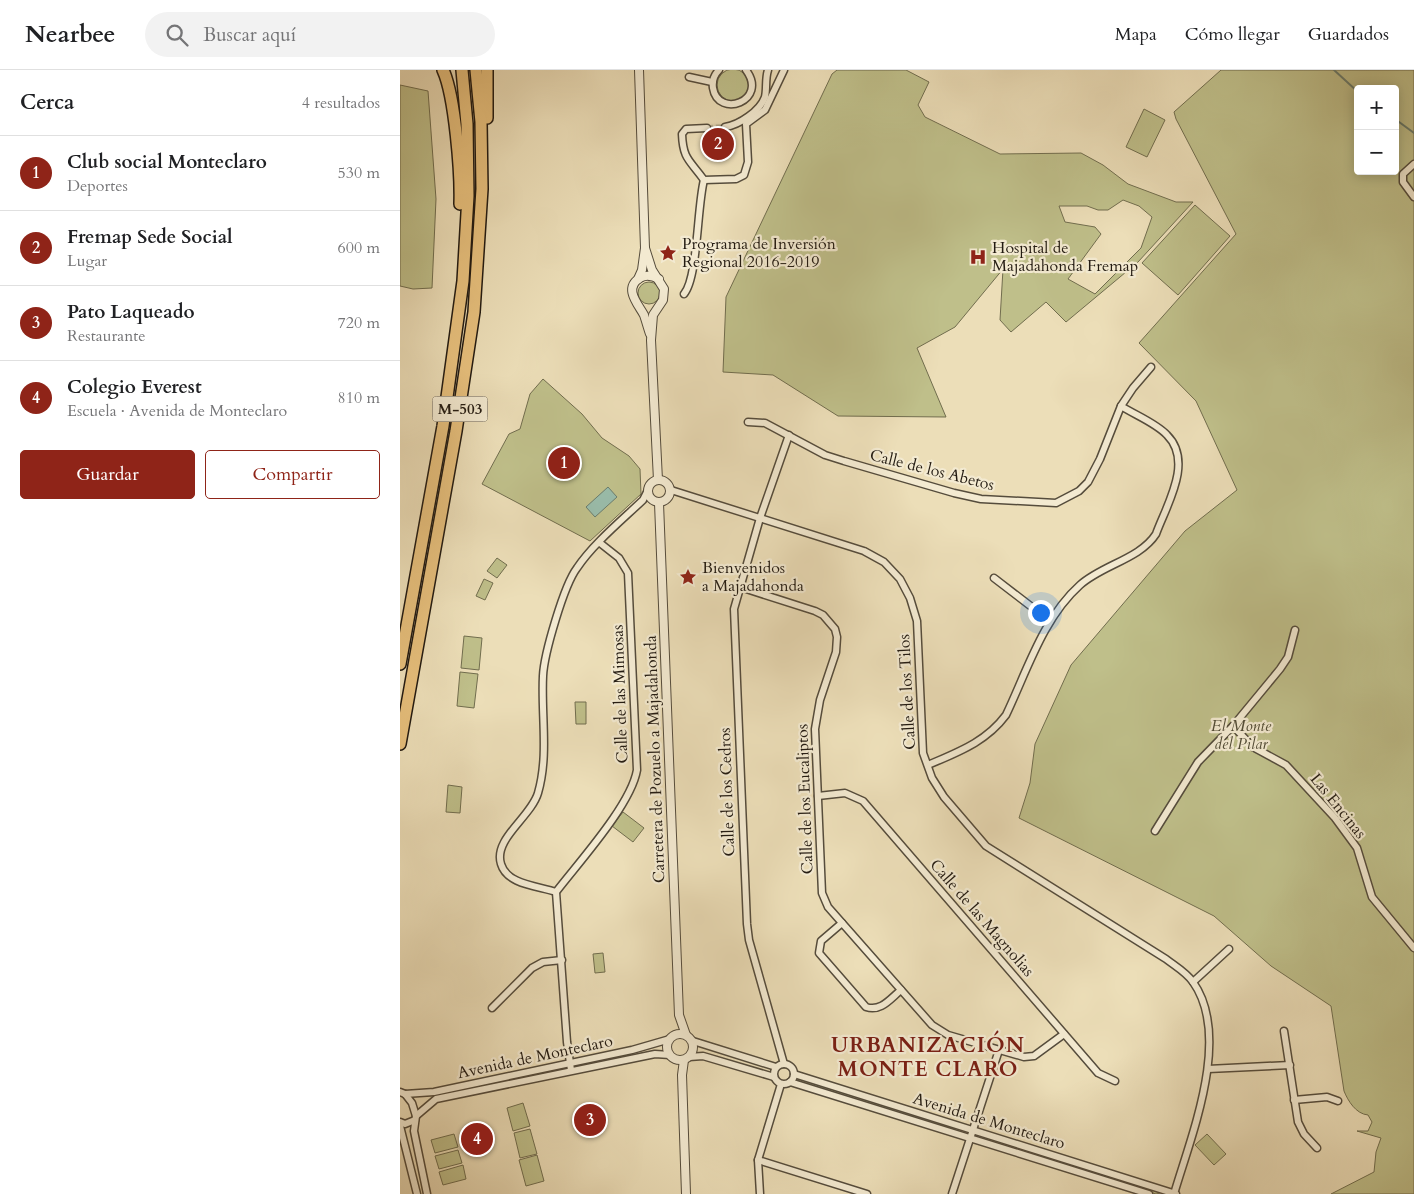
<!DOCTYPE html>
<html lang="es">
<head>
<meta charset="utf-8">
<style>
	body { margin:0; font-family:Cardo,serif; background:#f2f2f2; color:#202124 }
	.controls { position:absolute; right:15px; top:15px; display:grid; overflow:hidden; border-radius:5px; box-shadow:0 2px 12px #0003 }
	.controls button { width:45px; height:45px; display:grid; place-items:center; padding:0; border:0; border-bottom:1px solid #e0e0e0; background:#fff; color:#202124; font:25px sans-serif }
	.you { position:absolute; left:640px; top:542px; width:18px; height:18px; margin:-12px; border:4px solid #fff; border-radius:50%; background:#1a73e8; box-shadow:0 0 0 8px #1a73e833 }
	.badge { display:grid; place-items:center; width:32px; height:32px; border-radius:50%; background:#8f2418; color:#fff; font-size:16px; font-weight:700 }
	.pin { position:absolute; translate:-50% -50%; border:2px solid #fff; box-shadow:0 1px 5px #0006 }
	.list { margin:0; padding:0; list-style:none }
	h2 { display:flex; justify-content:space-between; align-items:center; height:65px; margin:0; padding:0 20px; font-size:21px }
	h2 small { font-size:16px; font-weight:400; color:#757577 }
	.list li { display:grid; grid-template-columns:32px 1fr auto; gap:15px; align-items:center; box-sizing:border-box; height:75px; padding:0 20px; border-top:1px solid #e0e0e0 }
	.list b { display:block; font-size:19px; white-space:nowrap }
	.list p { margin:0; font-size:16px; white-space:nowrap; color:#757577 }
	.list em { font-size:16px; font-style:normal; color:#757577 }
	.actions { display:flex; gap:10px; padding:15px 20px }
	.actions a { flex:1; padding:11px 0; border:1px solid #8f2418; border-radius:5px; text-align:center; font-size:18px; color:#8f2418 }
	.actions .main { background:#8f2418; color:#fff }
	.icon { flex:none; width:28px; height:28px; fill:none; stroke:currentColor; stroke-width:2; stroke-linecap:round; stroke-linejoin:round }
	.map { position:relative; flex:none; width:1014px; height:1124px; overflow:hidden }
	header { display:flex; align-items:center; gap:30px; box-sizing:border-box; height:70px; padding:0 25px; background:#fff; border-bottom:1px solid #e0e0e0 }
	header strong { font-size:24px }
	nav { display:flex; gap:28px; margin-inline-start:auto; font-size:18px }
	.search { width:350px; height:45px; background:#f2f2f2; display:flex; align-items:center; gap:12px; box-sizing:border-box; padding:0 18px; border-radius:28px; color:#757577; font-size:19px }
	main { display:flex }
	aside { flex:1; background:#fff }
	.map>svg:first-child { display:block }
	.green { fill:#bfbf8a; stroke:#716d4e; fill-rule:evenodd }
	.water { fill:#99bcaa; stroke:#6a7c6d }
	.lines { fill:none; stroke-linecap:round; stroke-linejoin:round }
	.stream { stroke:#6a7c6d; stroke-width:2 }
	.minor-tunnel { stroke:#c4b797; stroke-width:6; stroke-dasharray:6 3; stroke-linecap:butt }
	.minor-casing { stroke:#554c3c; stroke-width:9 }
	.tertiary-casing { stroke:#554c3c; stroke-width:10 }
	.motorway-casing { stroke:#231b12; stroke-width:14 }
	.minor { stroke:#f3ead1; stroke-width:6 }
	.tertiary { stroke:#f3ead1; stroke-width:8 }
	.motorway { stroke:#e6bf7c; stroke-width:11 }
	.labels { text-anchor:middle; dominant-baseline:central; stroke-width:4.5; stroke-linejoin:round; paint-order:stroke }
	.shield { fill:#f3ead1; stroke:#61594b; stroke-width:1 }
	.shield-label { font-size:15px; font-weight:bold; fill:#231b12 }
	.poi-label { font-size:16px; fill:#231b12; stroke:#f3ead1; text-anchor:start }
	.street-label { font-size:16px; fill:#231b12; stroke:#f3ead1 }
	.park-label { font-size:16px; font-style:italic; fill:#524c36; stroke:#f3ead1 }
	.district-label { font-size:21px; font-weight:bold; letter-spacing:1px; fill:#7a1f14; stroke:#f3ead1 }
</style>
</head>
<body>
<header>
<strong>Nearbee</strong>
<div class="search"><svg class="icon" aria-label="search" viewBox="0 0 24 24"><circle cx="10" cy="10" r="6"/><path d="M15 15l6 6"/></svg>Buscar aquí</div>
<nav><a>Mapa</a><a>Cómo llegar</a><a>Guardados</a></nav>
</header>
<main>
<aside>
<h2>Cerca<small>4 resultados</small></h2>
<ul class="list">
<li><span class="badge">1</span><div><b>Club social Monteclaro</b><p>Deportes</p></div><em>530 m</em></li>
<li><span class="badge">2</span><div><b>Fremap Sede Social</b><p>Lugar</p></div><em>600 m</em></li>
<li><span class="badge">3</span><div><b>Pato Laqueado</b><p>Restaurante</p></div><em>720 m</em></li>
<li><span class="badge">4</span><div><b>Colegio Everest</b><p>Escuela · Avenida de Monteclaro</p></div><em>810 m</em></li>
</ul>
<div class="actions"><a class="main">Guardar</a><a>Compartir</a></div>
</aside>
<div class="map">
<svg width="1014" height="1124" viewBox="0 0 1014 1124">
	<rect width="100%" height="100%" fill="#ecdeb8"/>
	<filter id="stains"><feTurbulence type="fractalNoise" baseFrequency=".004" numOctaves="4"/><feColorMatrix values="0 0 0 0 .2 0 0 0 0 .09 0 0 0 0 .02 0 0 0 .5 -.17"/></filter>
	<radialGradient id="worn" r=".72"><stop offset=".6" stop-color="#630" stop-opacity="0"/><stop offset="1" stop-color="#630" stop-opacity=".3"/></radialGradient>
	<g class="green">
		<circle cx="333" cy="15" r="16"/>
		<path d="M437 0H506L529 12 518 35 525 47 600 84 681 83 703 95 728 114 776 132H793L738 192 666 252 646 232 611 262 600 250 603 199 555 257 517 278 546 347 438 346 373 305 323 302 326 227 432 4ZM723 130 739 136 752 147 741 178 695 224 668 209 701 164 695 157 665 152 659 136H687L698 140H708Z"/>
		<path d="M821 0H1014V1124H931L974 1102 976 1082 981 1068 957 1061H968L972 1052 968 1045C956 1044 948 1031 944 1021L931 936 871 896 814 846 619 748 630 713 635 674 671 595 785 461 837 420 796 331 739 273 836 164 776 49 774 42ZM958 19H995V101H958Z"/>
		<path d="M0 15 28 21 36 129 32 218 13 219 0 216Z"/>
		<path d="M744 39 765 50 747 87 726 77Z"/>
		<path d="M795 135 830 166 778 225 742 193Z"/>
		<circle cx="249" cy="223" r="11"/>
		<path d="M143 309 182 344 202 368 229 386 240 399 241 424 190 471 82 414 109 364 120 359 130 324Z"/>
		<path d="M97 488 107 495 97 508 87 501Z"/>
		<path d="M84 509 93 513 85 530 76 526Z"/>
		<path d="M64 566 82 568 79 600 61 598Z"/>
		<path d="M60 602 78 604 74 638 57 636Z"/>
		<path d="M175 632H186V654H176Z"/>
		<path d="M48 715 62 717 60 743 46 742Z"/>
		<path d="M223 742 244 758 233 772 212 756Z"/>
		<path d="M203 883 205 902 195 903 193 884Z"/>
		<path d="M401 1009 555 1059V1061L399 1013 398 1011Z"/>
		<path d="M123 1033 130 1056 113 1061 107 1038Z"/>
		<path d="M130 1059 137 1084 120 1088 114 1063Z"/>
		<path d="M54 1064 58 1077 35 1083 31 1070Z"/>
		<path d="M807 1064 826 1084 814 1095 795 1075Z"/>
		<path d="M585 1067 759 1121 760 1123 756 1124 584 1070Z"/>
		<path d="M58 1080 62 1093 39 1099 35 1086Z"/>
		<path d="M137 1085 144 1111 126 1116 119 1090Z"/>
		<path d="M63 1095 66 1109 43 1115 39 1102Z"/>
	</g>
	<path class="water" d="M208 417 217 427 195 447 186 437Z"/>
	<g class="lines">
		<g class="stream">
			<path d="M934 0 958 22"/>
			<path d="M995 49 1014 63"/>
		</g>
		<path class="minor-tunnel" d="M307 58 325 57"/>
		<g class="minor-casing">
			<g id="minor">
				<path d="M319 0C314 5 312 11 313 18 318 49 369 31 346 0"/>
				<path d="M289 7 312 12"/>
				<path d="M325 57C339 55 360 41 365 27 367 18 365 9 368 0"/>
				<path d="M307 58 286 59 282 64C283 90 290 90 304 110L336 109 344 105 348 92 346 54 365 40 384 0"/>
				<path d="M1014 94 1003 104V112L1014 127"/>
				<path d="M284 224C298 208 297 136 304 110"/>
				<path d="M721 336 733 318 751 297"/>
				<path d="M348 352 365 353 425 385 444 391 554 423 581 429 656 433 679 421 688 412 700 389 721 336C735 345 756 353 767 365 794 392 766 436 756 464 740 489 702 495 680 515 643 548 627 601 606 645 586 672 558 682 528 695"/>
				<path d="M271 420 464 481 484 492 500 509 510 528 517 551 523 683 532 708 544 727 586 776 766 889C775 896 786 902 793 912 832 967 791 1066 774 1124"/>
				<path d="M594 508 650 551"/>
				<path d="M340 517 415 541 423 545 435 559 437 567 436 582 420 630 415 659 422 823 428 837 532 955 548 965 624 987 634 986 664 964"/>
				<path d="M833 656 853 677 886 695 935 748 957 778 972 827 1014 878"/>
				<path d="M418 726 445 723 463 731 698 1003 715 1011"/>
				<path d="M755 761 798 692 833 656 880 599 888 587 895 560"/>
				<path d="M156 822C139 816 107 815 101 794 93 769 131 747 138 723 149 685 141 645 143 606 144 584 164 515 177 498 193 474 222 450 243 430L248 420"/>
				<path d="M442 853 421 871 419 883 466 937C481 942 490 929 501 920"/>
				<path d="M793 912 829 879"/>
				<path d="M92 938 132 898 143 892 162 890"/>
				<path d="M884 961 898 1052 904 1064 917 1078"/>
				<path d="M293 971 376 997"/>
				<path d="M289 987 303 986 374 1007"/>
				<circle cx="384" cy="1004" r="10"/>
				<path d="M384 994 349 870 347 854 334 539 360 448 389 365"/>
				<path d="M808 999 890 995"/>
				<path d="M171 1000 167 972 156 822C179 792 231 735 237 700L228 503 219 488 200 473"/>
				<path d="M394 1004 776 1124"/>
				<path d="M390 1012 749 1124"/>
				<path d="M0 1022 5 1024 12 1033 16 1046 14 1061 27 1124"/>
				<path d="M5 1024 34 1022 232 980 270 969"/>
				<path d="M894 1030 927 1027 938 1031"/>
				<path d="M16 1046 36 1029 255 984 270 985"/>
				<path d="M0 1052 5 1054 15 1050"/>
				<path d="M0 1056 17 1124"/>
				<path d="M358 1090 467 1124"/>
				<path d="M360 1124 358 1090 381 1014"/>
				<path d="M552 1124 599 980"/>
			</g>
		</g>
		<g class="tertiary-casing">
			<g id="tertiary">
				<path d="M245 178 252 200 264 219 263 230 253 245 251 270 258 410"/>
				<path d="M238 209 242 200 245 178 239 0"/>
				<path d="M250 264C248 258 246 251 244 245 238 234 223 218 240 208 246 204 253 206 259 209"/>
				<circle cx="259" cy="421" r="11"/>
				<path d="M259 433 279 945 286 965"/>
				<circle cx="280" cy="977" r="13"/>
				<path d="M284 990 282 1005 286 1124"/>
			</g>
		</g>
		<g class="motorway-casing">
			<g id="motorway">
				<path d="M43 0C55 26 61 104 60 134"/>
				<path d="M87 0V48"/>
				<path d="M0 594 43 356 63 211 68 126 67 54 62 0"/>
				<path d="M0 674 56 361 74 242 82 119 81 52 76 0"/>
			</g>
		</g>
		<use href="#minor" class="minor"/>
		<use href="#tertiary" class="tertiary"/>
		<use href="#motorway" class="motorway"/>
	</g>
	<defs>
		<g id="sight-bare" transform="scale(1.35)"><path d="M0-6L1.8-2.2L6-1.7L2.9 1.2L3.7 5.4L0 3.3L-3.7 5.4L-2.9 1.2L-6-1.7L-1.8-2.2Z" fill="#8f2418" stroke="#f3ead1" stroke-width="2.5" paint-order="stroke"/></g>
		<g id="hospital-bare" transform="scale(1.35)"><path d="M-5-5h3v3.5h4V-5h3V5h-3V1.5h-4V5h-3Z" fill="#8f2418" stroke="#f3ead1" stroke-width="2.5" paint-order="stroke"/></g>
	</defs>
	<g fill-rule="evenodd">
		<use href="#sight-bare" x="268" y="183"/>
		<use href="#hospital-bare" x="578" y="187"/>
		<use href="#sight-bare" x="288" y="507"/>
	</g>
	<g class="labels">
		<rect class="shield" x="32.5" y="326.5" width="55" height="25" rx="4"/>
		<g class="shield-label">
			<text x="60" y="339">M-503</text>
		</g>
		<g class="poi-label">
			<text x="282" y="174">Programa de Inversión<tspan x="282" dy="18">Regional 2016-2019</tspan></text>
			<text x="592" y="178">Hospital de<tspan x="592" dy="18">Majadahonda Fremap</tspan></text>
			<text x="302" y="498">Bienvenidos<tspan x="302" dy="18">a Majadahonda</tspan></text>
		</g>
		<g class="street-label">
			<text transform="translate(532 400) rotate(14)">Calle de los Abetos</text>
			<text transform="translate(507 622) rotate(-93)">Calle de los Tilos</text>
			<text transform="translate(220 624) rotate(-92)">Calle de las Mimosas</text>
			<text transform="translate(255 689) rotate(-92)">Carretera de Pozuelo a Majadahonda</text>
			<text transform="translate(327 722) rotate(-92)">Calle de los Cedros</text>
			<text transform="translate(405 729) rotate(-92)">Calle de los Eucaliptos</text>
			<text transform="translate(938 736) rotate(51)">Las Encinas</text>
			<text transform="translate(582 848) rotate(49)">Calle de las Magnolias</text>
			<text transform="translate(135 987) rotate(-12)">Avenida de Monteclaro</text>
			<text transform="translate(589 1051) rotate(17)">Avenida de Monteclaro</text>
		</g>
		<g class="park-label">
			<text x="841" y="656">El Monte<tspan x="841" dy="18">del Pilar</tspan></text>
		</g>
		<g class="district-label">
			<text x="528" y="975">URBANIZACIÓN<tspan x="528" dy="24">MONTE CLARO</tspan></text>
		</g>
	</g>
	<rect width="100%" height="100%" filter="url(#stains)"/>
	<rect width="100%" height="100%" fill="url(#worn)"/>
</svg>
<div class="controls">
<button>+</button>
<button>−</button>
</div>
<div class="you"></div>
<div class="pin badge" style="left:164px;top:393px">1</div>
<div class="pin badge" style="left:318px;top:74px">2</div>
<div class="pin badge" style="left:190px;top:1050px">3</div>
<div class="pin badge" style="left:77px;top:1069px">4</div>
</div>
</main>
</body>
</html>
